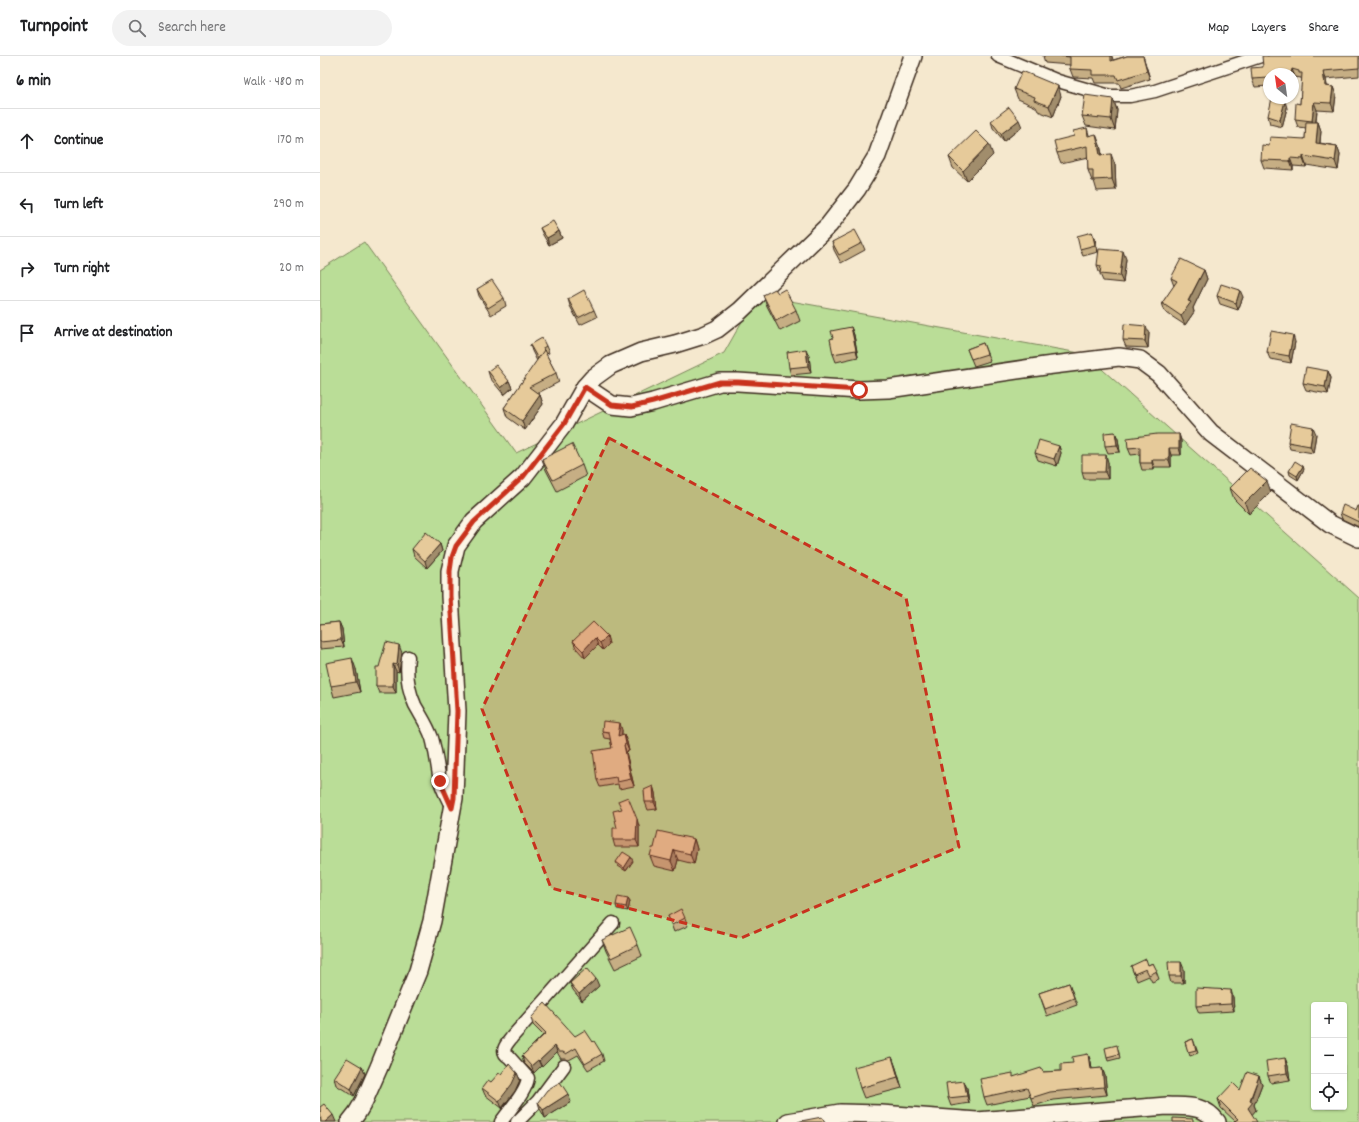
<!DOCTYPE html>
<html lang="en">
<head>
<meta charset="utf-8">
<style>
	body { margin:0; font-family:Dekko,sans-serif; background:#f2f2f2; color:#202124 }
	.controls { position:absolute; right:12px; bottom:12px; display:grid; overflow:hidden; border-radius:4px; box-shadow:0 1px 3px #0004 }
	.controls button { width:36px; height:36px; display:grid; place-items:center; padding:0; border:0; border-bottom:1px solid #e0e0e0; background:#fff; color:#202124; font:20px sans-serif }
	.compass { position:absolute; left:943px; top:12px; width:36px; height:36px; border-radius:50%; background:#fff; box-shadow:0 1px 3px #0004; rotate:331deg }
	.stop { position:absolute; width:12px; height:12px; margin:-9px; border:3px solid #c8321e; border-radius:50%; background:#fff }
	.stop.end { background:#c8321e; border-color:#fff; box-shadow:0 1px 4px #0008 }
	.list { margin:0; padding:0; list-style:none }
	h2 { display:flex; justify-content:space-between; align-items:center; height:52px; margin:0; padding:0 16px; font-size:17px }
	h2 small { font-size:13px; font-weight:400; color:#757577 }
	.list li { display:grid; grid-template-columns:26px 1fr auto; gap:12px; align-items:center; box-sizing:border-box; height:64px; padding:0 16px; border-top:1px solid #e0e0e0 }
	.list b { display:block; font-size:15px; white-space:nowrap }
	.list em { font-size:13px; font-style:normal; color:#757577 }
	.icon { flex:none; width:22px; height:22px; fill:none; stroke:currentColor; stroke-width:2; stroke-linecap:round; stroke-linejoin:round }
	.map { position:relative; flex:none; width:1039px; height:1066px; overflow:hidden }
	header { display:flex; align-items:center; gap:24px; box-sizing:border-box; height:56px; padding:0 20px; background:#fff; border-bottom:1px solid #e0e0e0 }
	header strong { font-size:19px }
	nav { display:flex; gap:22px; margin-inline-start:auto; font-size:14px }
	.search { width:280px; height:36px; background:#f2f2f2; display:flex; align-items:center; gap:10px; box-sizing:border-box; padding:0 14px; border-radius:22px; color:#757577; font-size:15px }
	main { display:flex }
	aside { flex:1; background:#fff }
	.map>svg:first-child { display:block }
	.green { fill:#badd97; stroke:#7a845a; fill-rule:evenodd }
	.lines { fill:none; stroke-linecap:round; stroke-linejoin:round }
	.street-casing { stroke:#3b2a1e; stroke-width:15 }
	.secondary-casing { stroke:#3b2a1e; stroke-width:20 }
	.street { stroke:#fcf5e5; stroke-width:12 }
	.secondary { stroke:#fcf5e5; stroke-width:17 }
	.wall { fill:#c6ae84; stroke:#3b2a1e }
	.shaded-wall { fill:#a18d6c; stroke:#3b2a1e }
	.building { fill:#e6ca9a; stroke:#3b2a1e }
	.route { stroke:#c8321e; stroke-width:5 }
	.marked { fill:#c8321e; fill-opacity:0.2; stroke:#c8321e; stroke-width:3; stroke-dasharray:8 5; stroke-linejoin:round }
</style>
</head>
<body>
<header>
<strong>Turnpoint</strong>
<div class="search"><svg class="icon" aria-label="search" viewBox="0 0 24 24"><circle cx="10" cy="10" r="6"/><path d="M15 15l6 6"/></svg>Search here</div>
<nav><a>Map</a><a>Layers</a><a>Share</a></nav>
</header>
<main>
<aside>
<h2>6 min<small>Walk · 480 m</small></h2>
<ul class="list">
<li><svg class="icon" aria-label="ahead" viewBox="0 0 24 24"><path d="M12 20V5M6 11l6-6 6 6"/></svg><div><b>Continue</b></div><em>170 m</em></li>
<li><svg class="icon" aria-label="left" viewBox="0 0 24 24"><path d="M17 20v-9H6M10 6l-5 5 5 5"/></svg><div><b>Turn left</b></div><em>290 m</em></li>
<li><svg class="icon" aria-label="right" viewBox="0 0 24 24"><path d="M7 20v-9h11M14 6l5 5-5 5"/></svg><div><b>Turn right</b></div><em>20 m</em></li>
<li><svg class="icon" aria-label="arrive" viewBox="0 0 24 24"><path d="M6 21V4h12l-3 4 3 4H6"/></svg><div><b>Arrive at destination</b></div></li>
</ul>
</aside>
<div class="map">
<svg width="1039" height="1066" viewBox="0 0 1039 1066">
	<rect width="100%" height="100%" fill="#f5e8ce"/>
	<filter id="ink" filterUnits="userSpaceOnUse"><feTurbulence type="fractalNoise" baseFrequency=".025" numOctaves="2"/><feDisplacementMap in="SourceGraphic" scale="8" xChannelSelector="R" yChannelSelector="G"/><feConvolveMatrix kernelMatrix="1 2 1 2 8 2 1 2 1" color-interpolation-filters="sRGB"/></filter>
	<g filter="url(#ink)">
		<path class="green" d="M44 186 196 397 404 297 437 239 765 298 1039 542V1066H0V214ZM994 949H1024V1051H994Z"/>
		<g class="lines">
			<g class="street-casing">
				<g id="street">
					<path d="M678 0 738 25 790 40H810L835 35 941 0"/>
					<path d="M88 601C86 617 88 634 95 649 101 660 108 670 112 682 116 696 117 710 120 724 122 734 128 743 132 752"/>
					<path d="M181 1066C190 1053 206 1036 208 1022L189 1001C179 995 187 988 192 981L293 867"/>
					<path d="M197 1066 218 1045 244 1010"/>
				</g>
			</g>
			<g class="secondary-casing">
				<g id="secondary">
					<path d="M265 331 292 349 311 351 333 346 400 326H418L539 334 568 333 725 310 799 301 820 304 839 318 891 377 1010 468 1039 482"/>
					<path d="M30 1066 37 1057 44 1045 59 1011 98 915 112 865 134 742 137 655 130 540V515L136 490 154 465 203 421 244 368 265 331 273 322 291 309 321 296 355 288 384 279 397 273 420 255 509 169 537 133 557 100 593 0"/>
					<path d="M468 1066 520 1057 561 1058 657 1065 847 1050C867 1051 884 1048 897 1066"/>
				</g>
			</g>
			<use href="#street" class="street"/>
			<use href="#secondary" class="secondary"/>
		</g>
		<g class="wall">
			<path d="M723 0H792L793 4 807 0H823L830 23 801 32 799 27H775L773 22 753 21 750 13V9L725 7Z"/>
			<path d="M1039 0V20L1006 23 1007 30 1013 31 1016 39 1014 55 997 54 996 66H998L1001 75 1000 87 1017 90 1020 99 1018 114 986 109V111L973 110V114L944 112 941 104 949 90 985 83 986 72 978 71 975 63 980 48 982 24 981 22 975 21 974 26H973V18H949V30L935 31 932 23 943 11Z"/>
			<path d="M694 33 741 40 733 61 718 55 716 51 698 43Z"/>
			<path d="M793 43 797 54 795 74 766 70 762 60Z"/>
			<path d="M967 52 962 71 950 68 948 60Z"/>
			<path d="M671 65 702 71 684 85 673 72Z"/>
			<path d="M767 72 769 79 780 89 782 98 795 109 796 134 777 135 774 125H772L768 114V101L741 107 737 97 754 80Z"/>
			<path d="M673 99 647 125 633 112 629 101Z"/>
			<path d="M220 172 239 175 242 182 229 189 223 179Z"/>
			<path d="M775 183 778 196 763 200 760 193Z"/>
			<path d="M512 186 542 187 545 194 521 207 514 194Z"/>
			<path d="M806 203 803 227 783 225 780 218 781 217 779 216 777 209Z"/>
			<path d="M884 214 887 223 873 252 874 256 865 269 845 256 842 247 854 230 851 222Z"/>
			<path d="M157 233 184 242 186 250 171 259 159 240Z"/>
			<path d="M458 237 476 254 480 265 460 275 447 250 443 239Z"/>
			<path d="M897 240 923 241 918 254 900 248Z"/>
			<path d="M248 243 274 254 277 261 260 269 250 250Z"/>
			<path d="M531 271 534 279 538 301 516 306 513 298V282Z"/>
			<path d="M829 277 828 292 806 291 803 284Z"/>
			<path d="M975 286 971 307 950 303 947 296Z"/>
			<path d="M663 287 670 305 654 310 647 293Z"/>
			<path d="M210 289 226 290 229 297 226 298 236 317 239 326 218 337 220 339 223 348 205 374 187 361 184 352 217 305 212 295Z"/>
			<path d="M489 300 491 317 471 319 469 312Z"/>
			<path d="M168 315 189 325 192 332 184 339 170 322Z"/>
			<path d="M1008 315 1011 322 1008 338 986 334 983 327Z"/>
			<path d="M795 376 798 383 800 396 788 397 785 390Z"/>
			<path d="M859 378 861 385V399H851V411H834V414H822L820 407V398L811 399 808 392Z"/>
			<path d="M996 378 993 397 970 393 968 386Z"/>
			<path d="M739 390 741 397 737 410 718 404 715 397Z"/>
			<path d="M222 403 262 409 266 420 237 435 226 414Z"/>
			<path d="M788 406V423H764L762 416Z"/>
			<path d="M984 413 978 424 970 419 969 415Z"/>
			<path d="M910 432 951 436 929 458 914 443Z"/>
			<path d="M1039 450V471L1022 463 1020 457 1036 455Z"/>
			<path d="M120 488 122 495 107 512 94 500 92 493Z"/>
			<path d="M19 566 22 573 24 591 0 593V568Z"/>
			<path d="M287 580 289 588 283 594 278 589 265 602 256 592 253 585Z"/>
			<path d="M82 597 79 616 76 615V637H59L56 630 59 611Z"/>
			<path d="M36 613 40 636 14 641 11 630Z"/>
			<path d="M302 674V679L307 686 309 695 306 696 314 730 299 733 298 728 280 731 277 724 292 692 290 683 284 682 282 675Z"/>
			<path d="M333 730 335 737 337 753 328 754 325 746Z"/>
			<path d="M319 770V791H295L293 784 297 772Z"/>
			<path d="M374 783 377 793 374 808 358 804 355 815 334 810 330 800 334 792Z"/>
			<path d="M313 805 306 815 298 810 296 806Z"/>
			<path d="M308 842 310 845 308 855 297 853 296 849Z"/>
			<path d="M348 860 365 862 368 870 354 876Z"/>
			<path d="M282 884 318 889 322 900 295 913 286 895Z"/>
			<path d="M833 907 839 923 832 926 829 920 817 925 811 910 828 909Z"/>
			<path d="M864 913V927H851L849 920Z"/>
			<path d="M250 927 279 930 262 945 253 934Z"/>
			<path d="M749 927 757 949 727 960 719 937Z"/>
			<path d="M913 941 914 955 879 957 876 950Z"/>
			<path d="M211 962 255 980 273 986 282 998 284 1005 268 1014 258 999 249 1004 245 1003H241L237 996 222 1011 221 1010 214 1017 204 1007 202 1000 223 979 213 969Z"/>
			<path d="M873 983 878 997 870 1000 865 986Z"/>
			<path d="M798 993 800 1002 788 1005 787 1001Z"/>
			<path d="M768 998 771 1006 772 1013 782 1012 785 1020 787 1039 733 1044 714 1050 710 1040 667 1049 664 1041 694 1021 723 1016 741 1015Z"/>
			<path d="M572 1001 576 1012 582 1032 544 1042 540 1032Z"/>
			<path d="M965 1002 968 1010 970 1024 951 1027 948 1020Z"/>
			<path d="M42 1011 45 1018 34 1040 16 1029 14 1022Z"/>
			<path d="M197 1017 200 1024 195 1035 182 1052 165 1039 162 1032 171 1026 181 1018Z"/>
			<path d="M939 1020 942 1028 934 1049 936 1054 915 1065 901 1052 898 1043 920 1034Z"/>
			<path d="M647 1032 649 1047 631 1050 628 1042Z"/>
			<path d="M218 1046H251L225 1062 220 1053Z"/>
		</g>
		<g class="shaded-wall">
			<path d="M823 0 830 23 827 15Z"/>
			<path d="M972 13 975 21 974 26 973 23V18H971Z"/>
			<path d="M1003 15 1006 23 1008 38 1005 30Z"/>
			<path d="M738 30 741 40 733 61 729 50Z"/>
			<path d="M1013 31 1016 39 1014 55 1011 47Z"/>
			<path d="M793 43 797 54 795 74 791 63Z"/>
			<path d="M965 45 967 52 962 71 960 64Z"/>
			<path d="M994 46 997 54 995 72 992 65Z"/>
			<path d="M699 64 702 71 684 85 681 78Z"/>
			<path d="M998 66 1001 75 999 95 996 87Z"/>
			<path d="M776 78 780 89 784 109 780 99Z"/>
			<path d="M669 88 673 99 647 125 643 115Z"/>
			<path d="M1017 90 1020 99 1018 114 1015 105Z"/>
			<path d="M791 98 795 109 796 134 792 123Z"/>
			<path d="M983 100 986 109V111L983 103Z"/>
			<path d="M970 102 973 110V114L970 105Z"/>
			<path d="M239 175 242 182 229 189 227 182Z"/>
			<path d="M772 176 775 183 778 196 775 189Z"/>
			<path d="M803 195 806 203 803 227 800 220Z"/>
			<path d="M884 214 887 223 873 252 874 256 865 269 861 260Z"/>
			<path d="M920 234 923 241 918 254 916 247Z"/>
			<path d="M826 270 829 277 828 292 825 285Z"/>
			<path d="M531 271 534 279 538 301 536 294Z"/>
			<path d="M973 279 975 286 971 307 969 300Z"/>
			<path d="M486 293 489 300 491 317 488 310Z"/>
			<path d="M1008 315 1011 322 1008 338 1005 331Z"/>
			<path d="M189 325 192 332 184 339 181 332Z"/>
			<path d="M220 339 223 348 205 374 202 365Z"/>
			<path d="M993 371 996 378 993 397 990 390Z"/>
			<path d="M795 376 798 383 800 396 797 389Z"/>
			<path d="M859 378 861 385V399L859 392Z"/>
			<path d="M739 390 741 397 737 410 734 403Z"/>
			<path d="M849 392 851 399V411L849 404Z"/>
			<path d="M786 399 788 406V423L785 416Z"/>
			<path d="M832 404 834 411V414L832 407Z"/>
			<path d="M983 410 984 413 978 424 977 420Z"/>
			<path d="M947 425 951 436 929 458 925 447Z"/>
			<path d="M120 488 122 495 107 512 105 505Z"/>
			<path d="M19 566 22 573 24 591 21 584Z"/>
			<path d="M287 580 289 588 283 594 280 587Z"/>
			<path d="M275 582 278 589 265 602 263 595Z"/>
			<path d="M79 589 82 597 79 616 77 609Z"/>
			<path d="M32 602 36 613 40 636 36 626Z"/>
			<path d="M73 608 76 615V637L73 630Z"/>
			<path d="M300 667 302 674 301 687 298 680Z"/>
			<path d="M304 678 307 686 309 695 306 688Z"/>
			<path d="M304 689 306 696 314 730 311 723Z"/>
			<path d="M333 730 335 737 337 753 334 746Z"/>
			<path d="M317 763 319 770V791L316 784Z"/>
			<path d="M374 783 377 793 374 808 370 798Z"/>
			<path d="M354 794 358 804 355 815 351 805Z"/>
			<path d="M311 801 313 805 306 815 304 812Z"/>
			<path d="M308 842 310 845 308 855 306 851Z"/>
			<path d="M861 906 864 913V927L861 920Z"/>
			<path d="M276 923 279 930 262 945 259 938Z"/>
			<path d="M911 934 913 941 914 955 911 948Z"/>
			<path d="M235 990 237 996 222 1011 219 1005Z"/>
			<path d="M768 998 771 1006 773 1021 770 1013Z"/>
			<path d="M572 1001 576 1012 582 1032 578 1021Z"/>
			<path d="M965 1002 968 1010 970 1024 967 1017Z"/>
			<path d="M218 1004 221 1010 214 1017 211 1010Z"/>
			<path d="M42 1011 45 1018 34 1040 31 1033Z"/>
			<path d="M782 1012 785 1020 787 1039 784 1031Z"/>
			<path d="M197 1017 200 1024 195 1035 182 1052 179 1045Z"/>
			<path d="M939 1020 942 1028 934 1049 936 1054 931 1060 928 1052Z"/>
			<path d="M644 1025 647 1032 649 1047 647 1040Z"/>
			<path d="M248 1038 251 1046 225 1062 223 1054Z"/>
			<path d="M13 1059 16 1066H5Z"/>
		</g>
		<g class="building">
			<path d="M741 0H791V5L807 0H823L827 15 798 24 796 19H772V14L750 13V1Z"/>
			<path d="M942 0H1039V12L1003 15 1005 30 1013 31 1011 47 994 46 992 65 975 63 976 47 980 48 982 17H979V15L972 13 971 18H949V22L932 23 931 12 943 11Z"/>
			<path d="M702 15 738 30 729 50 714 44 715 41 694 33Z"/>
			<path d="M765 39 793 43 791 63 762 60Z"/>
			<path d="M952 42 965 45 960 64 948 60Z"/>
			<path d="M689 51 699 64 681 78 671 65Z"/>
			<path d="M986 66H998L996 87 1017 90 1015 105 983 100V103L970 102V105L941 104 942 89 949 90 950 81 985 83Z"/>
			<path d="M767 72 768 80 776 78 780 99 791 98 792 123 773 124V114H768L767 90 737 97 734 85 754 80 753 75Z"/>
			<path d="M656 75 669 88 643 115 629 101Z"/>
			<path d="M233 165 239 175 227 182 220 172Z"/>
			<path d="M535 174 542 187 519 199 512 186Z"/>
			<path d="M772 176 775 189 760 193 757 180Z"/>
			<path d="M779 193 803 195 800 220 780 218 781 210 777 209Z"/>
			<path d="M861 203 884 214 868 245 871 246 861 260 842 247 857 225 851 222Z"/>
			<path d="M172 224 184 242 168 252 157 233Z"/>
			<path d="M901 228 920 234 916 247 897 240Z"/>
			<path d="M455 233 458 237 465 233 476 254 456 265 443 239Z"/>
			<path d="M264 234 274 254 258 262 248 243Z"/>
			<path d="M804 268 826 270 825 285 803 284Z"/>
			<path d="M531 271 536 294 513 298 510 283 513 282 511 275Z"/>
			<path d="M951 275 973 279 969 300 947 296Z"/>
			<path d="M222 282 226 290 223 292 224 295 218 303 210 289Z"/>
			<path d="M663 287 667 298 651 303 647 293Z"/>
			<path d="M486 293 488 310 469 312 467 296Z"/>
			<path d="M224 294 236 317 209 331 220 339 202 365 184 352Z"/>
			<path d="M176 309 189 325 181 332 168 315Z"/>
			<path d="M986 311 1008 315 1005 331 983 327Z"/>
			<path d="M971 367 993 371 990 390 968 386Z"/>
			<path d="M795 376 797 389 785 390 784 377Z"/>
			<path d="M837 378H859V392H849V404H832V407H820V391L808 392 807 382Z"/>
			<path d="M719 384 739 390 734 403 715 397Z"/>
			<path d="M252 388 262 409 233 424 222 403Z"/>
			<path d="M762 399H786L785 416H762Z"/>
			<path d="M975 405 983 410 977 420 969 415Z"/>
			<path d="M930 412 947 425 925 447 910 432Z"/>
			<path d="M1023 449 1036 455 1038 450H1039V466L1020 457Z"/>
			<path d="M106 476 120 488 105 505 92 493Z"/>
			<path d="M19 566 21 584 0 586V568Z"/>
			<path d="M273 566 287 580 280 587 275 582 263 595 253 585Z"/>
			<path d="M66 586 79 589 77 609 73 608V630H56V611H59Z"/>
			<path d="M32 602 36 626 11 630 6 607Z"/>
			<path d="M283 665 300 667 298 680 304 678 306 688 304 689 311 723 297 726 296 721 277 724 273 695 292 692 289 676 282 675Z"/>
			<path d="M333 730 334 746H325L324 734Z"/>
			<path d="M308 741 317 763 316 784H293V772H297L293 755 302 753 298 745Z"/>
			<path d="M338 775 374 783 370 798 354 794 351 805 330 800 332 792H334Z"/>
			<path d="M303 796 311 801 304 812 296 806Z"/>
			<path d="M298 840 308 842 306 851 296 849Z"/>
			<path d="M361 853 365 862 352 869 348 860Z"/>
			<path d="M310 871 318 889 291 902 282 884Z"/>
			<path d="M826 903 828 909 833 907 837 915 829 919 826 913 814 918 811 910Z"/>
			<path d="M848 906H861V920H849Z"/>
			<path d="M267 912 276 923 259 938 250 927Z"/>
			<path d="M749 927 754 942 725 953 719 937Z"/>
			<path d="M876 932 911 934V948L876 950Z"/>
			<path d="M225 947 255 980 265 974 273 986 274 985 282 998 265 1008 256 992 246 998 243 996H239L235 990 219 1005 218 1004 211 1010 202 1000 226 977 211 962Z"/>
			<path d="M873 983 876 994 868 996 865 986Z"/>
			<path d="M797 989 799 998 787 1001 785 992Z"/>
			<path d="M768 998 770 1013 782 1012 784 1031 730 1036 711 1042 707 1032 664 1041 660 1023 693 1017V1021L721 1012 723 1016 741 1015V1008L753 1007 752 1001Z"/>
			<path d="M572 1001 578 1021 540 1032 534 1011Z"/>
			<path d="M27 1002 42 1011 31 1033 14 1022Z"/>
			<path d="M965 1002 967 1017 948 1020 946 1005Z"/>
			<path d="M189 1008 197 1017 192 1028 179 1045 162 1032 168 1024 171 1026 179 1017 181 1018Z"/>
			<path d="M927 1016 939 1020 930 1044 933 1046 928 1052 937 1066H913L918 1063 898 1043 913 1027 920 1034Z"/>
			<path d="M644 1025 647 1040 628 1042 626 1027Z"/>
			<path d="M240 1026 248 1038 223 1054 218 1046 227 1034Z"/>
			<path d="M4 1048 13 1059 5 1066H1L0 1051Z"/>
			<path d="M502 1061 505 1066H478L481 1065Z"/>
			<path d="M853 1062 873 1063V1066H853Z"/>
		</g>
	</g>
	<g class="lines" filter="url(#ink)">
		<path class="route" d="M120 725 132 752 134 742 137 655 130 540V515L132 501 136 490 154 466 203 421 244 368 265 331 292 349 312 351 333 346 400 326H418L539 334"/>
	</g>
	<path class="marked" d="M289 382 586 542 639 791 421 882 231 832 162 653Z"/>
</svg>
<div class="controls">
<button>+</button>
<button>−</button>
<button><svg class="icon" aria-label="locate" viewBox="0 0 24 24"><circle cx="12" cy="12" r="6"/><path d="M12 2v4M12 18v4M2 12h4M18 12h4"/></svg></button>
</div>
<svg class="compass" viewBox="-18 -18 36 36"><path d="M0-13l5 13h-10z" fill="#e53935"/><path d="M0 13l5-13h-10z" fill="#757577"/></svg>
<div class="stop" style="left:539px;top:334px"></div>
<div class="stop end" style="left:120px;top:725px"></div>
</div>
</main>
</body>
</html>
